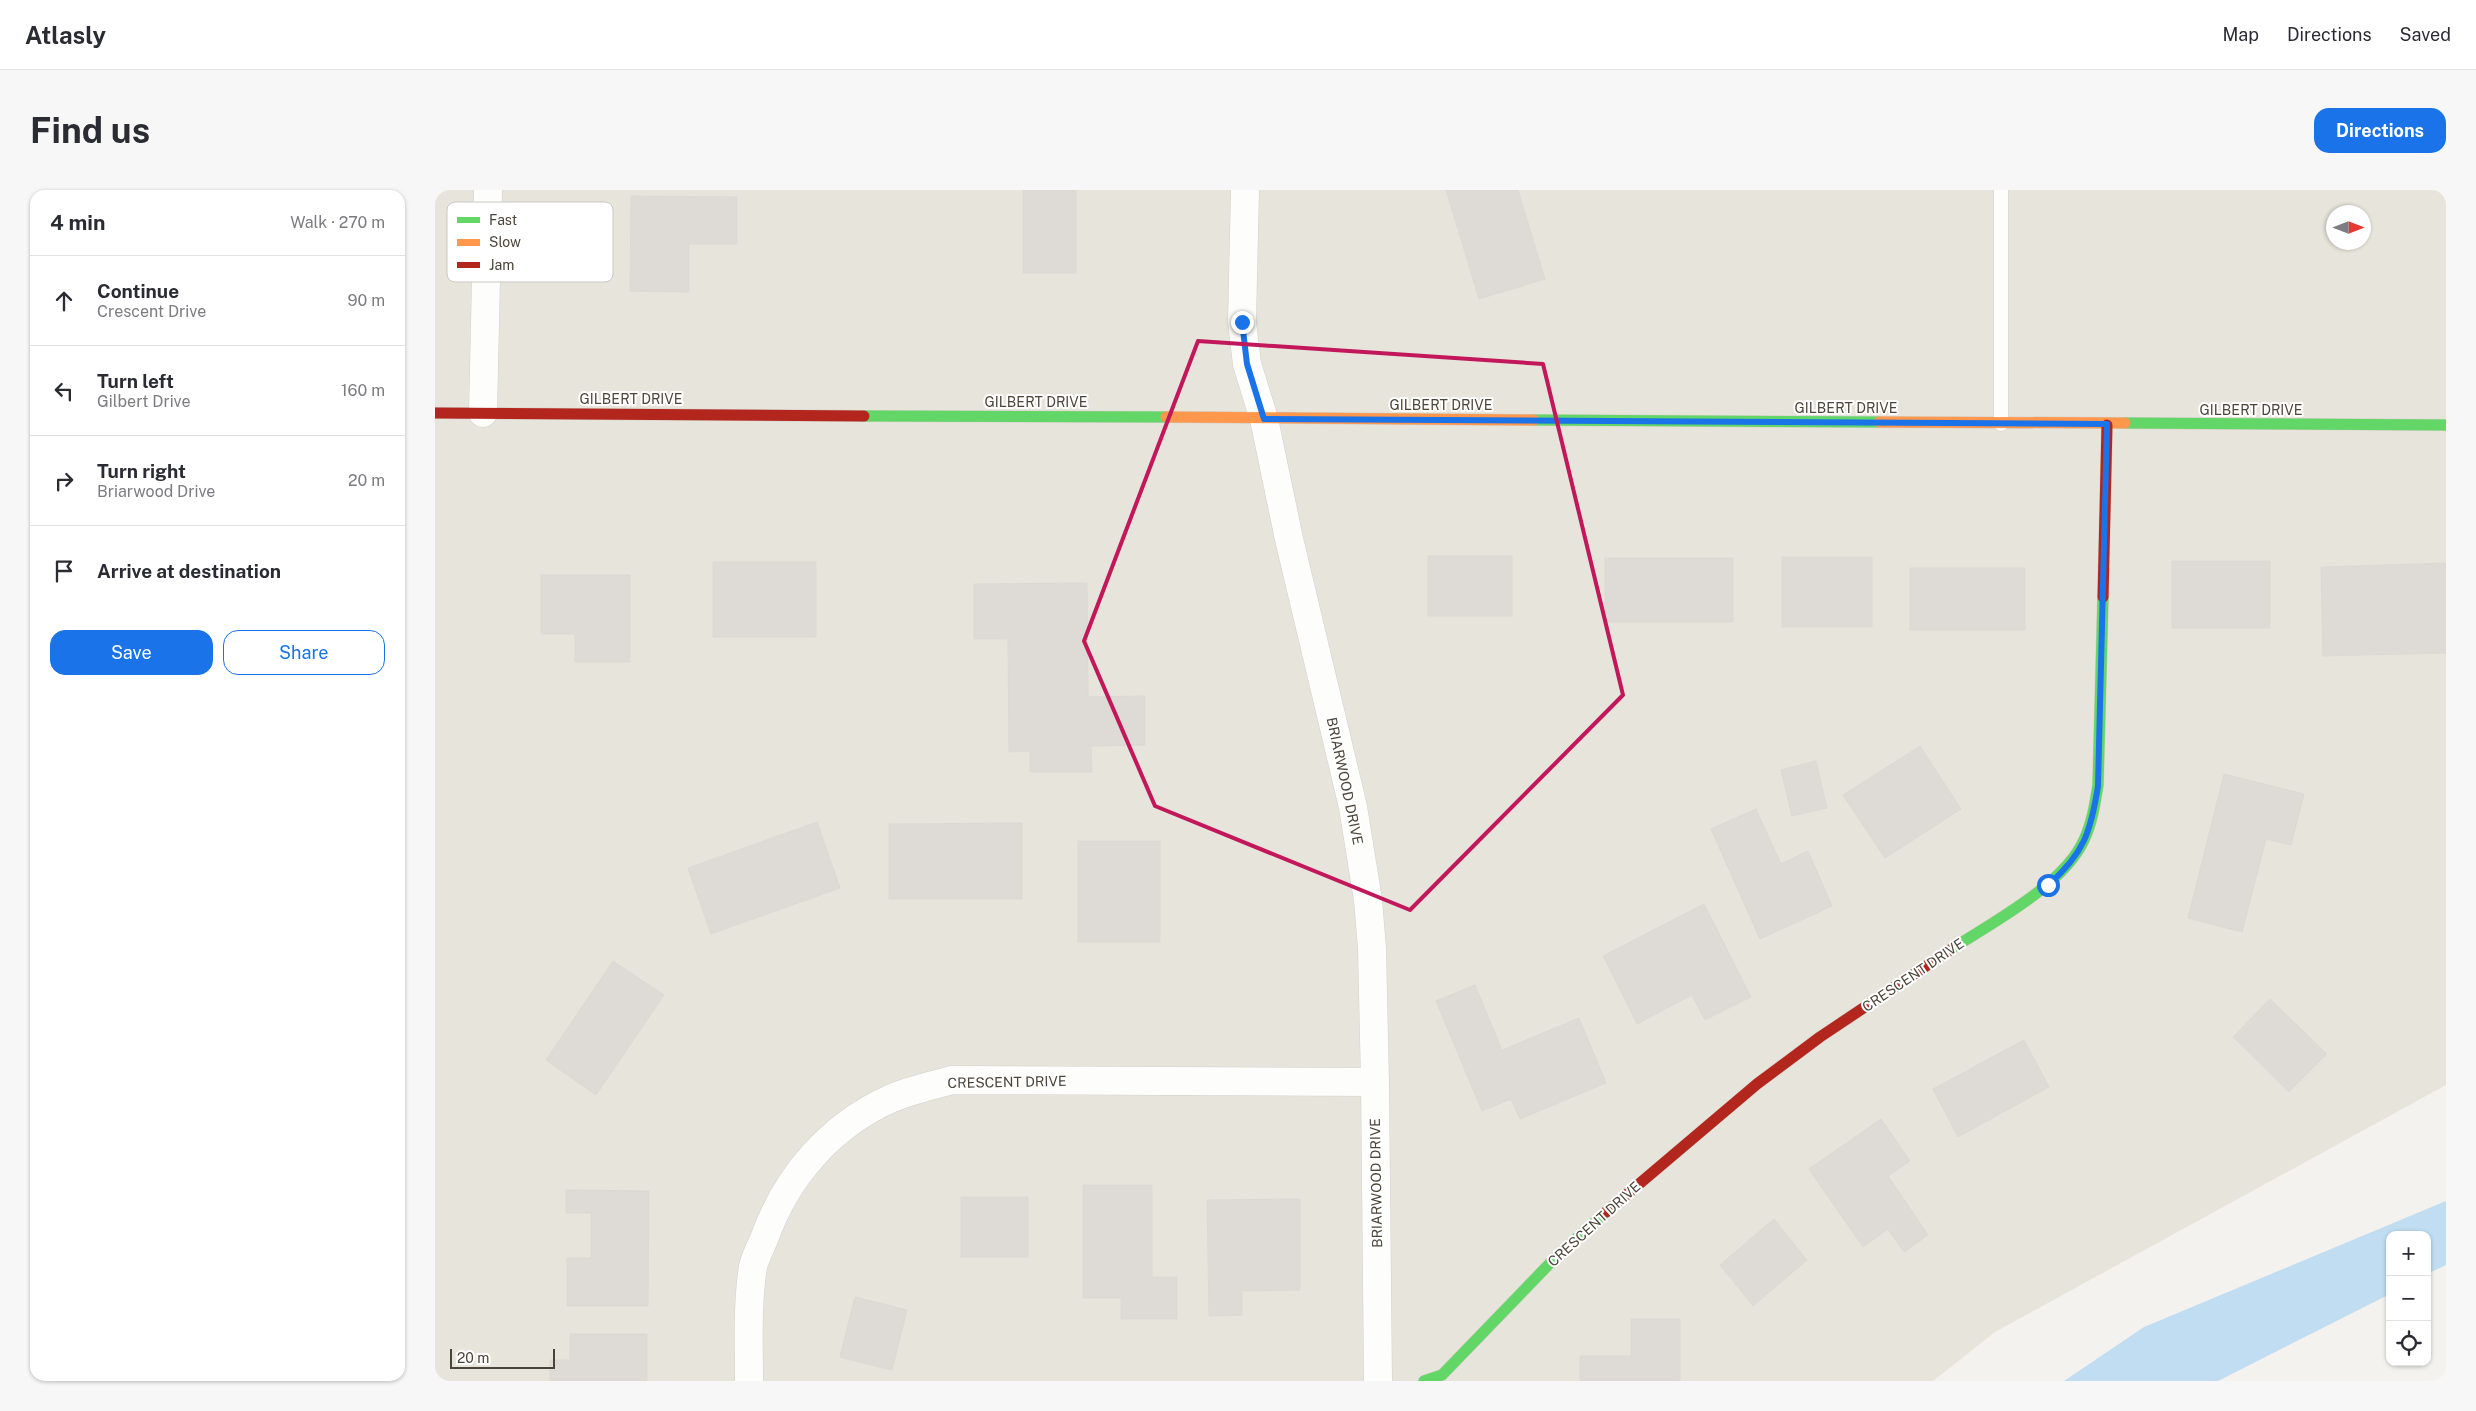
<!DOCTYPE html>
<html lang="en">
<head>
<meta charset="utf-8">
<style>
	body { margin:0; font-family:"Public Sans",sans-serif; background:#f7f7f7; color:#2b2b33 }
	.controls { position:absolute; right:15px; bottom:15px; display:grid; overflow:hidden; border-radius:10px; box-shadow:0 1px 4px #0004 }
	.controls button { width:45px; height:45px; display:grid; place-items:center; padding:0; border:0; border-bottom:1px solid #e1e1e2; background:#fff; color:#2b2b33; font:25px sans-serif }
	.compass { position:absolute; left:1891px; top:15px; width:45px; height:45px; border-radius:50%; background:#fff; box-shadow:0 1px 4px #0004; rotate:90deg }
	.scale { position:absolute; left:15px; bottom:12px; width:105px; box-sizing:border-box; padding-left:5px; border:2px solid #4b4439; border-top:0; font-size:14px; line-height:18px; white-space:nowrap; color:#4b4439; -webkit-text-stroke:4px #fff; paint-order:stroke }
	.stop { position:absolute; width:15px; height:15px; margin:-11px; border:4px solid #1a73e8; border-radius:50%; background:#fff }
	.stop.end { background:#1a73e8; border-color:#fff; box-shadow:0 1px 5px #0008 }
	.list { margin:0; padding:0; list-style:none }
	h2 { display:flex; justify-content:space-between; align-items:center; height:65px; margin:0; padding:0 20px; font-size:21px }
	h2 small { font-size:16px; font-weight:400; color:#7c7c81 }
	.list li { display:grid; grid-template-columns:32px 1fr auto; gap:15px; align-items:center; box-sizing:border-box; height:90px; padding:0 20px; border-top:1px solid #e1e1e2 }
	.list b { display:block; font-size:19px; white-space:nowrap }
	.list p { margin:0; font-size:16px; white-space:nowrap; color:#7c7c81 }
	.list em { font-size:16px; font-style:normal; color:#7c7c81 }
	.actions { display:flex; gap:10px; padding:15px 20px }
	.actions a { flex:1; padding:11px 0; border:1px solid #1a73e8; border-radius:15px; text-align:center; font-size:18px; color:#1a73e8 }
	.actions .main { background:#1a73e8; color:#fff }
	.icon { flex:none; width:28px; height:28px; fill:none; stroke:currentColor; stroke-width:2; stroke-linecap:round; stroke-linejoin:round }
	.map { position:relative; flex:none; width:2011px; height:1191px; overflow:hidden; border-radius:15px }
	header { display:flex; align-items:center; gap:30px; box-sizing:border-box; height:70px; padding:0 25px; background:#fff; border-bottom:1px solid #e1e1e2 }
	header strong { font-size:24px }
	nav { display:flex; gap:28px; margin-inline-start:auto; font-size:18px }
	.intro { display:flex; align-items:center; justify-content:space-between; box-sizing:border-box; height:120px; padding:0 30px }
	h1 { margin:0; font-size:35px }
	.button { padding:12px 22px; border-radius:15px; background:#1a73e8; color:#fff; font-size:18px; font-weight:700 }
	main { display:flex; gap:30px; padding:0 30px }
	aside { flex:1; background:#fff; border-radius:15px; box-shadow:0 1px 4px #0004 }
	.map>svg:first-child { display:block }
	.residential { fill:#e7e4dc; fill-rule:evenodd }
	.water { fill:#c0ddf1 }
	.building { fill:#dedbd6; stroke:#dcd9d4 }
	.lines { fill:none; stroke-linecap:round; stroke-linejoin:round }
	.lane-casing { stroke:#d2d0cb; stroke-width:15 }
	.street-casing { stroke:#d2d0cb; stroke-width:29 }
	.fast-casing { stroke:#d3cfc5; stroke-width:12 }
	.slow-casing { stroke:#d3cfc5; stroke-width:12 }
	.jam-casing { stroke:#d3cfc5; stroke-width:12 }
	.lane { stroke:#fdfdfc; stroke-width:14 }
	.street { stroke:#fdfdfc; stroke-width:28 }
	.fast { stroke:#63d668; stroke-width:11 }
	.slow { stroke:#ff974d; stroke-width:11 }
	.jam { stroke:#b3261e; stroke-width:11 }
	.route { stroke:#1a73e8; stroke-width:6 }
	.marked { fill:none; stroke:#c2185b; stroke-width:4; stroke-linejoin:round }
	.labels { text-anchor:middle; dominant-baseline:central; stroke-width:4; stroke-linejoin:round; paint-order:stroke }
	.street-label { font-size:14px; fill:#4b4439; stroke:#fff }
	.key { fill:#fff; stroke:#c9c7c4; stroke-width:1 }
	.key-label { font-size:14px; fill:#4b4439 }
</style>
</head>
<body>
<header>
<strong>Atlasly</strong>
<nav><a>Map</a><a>Directions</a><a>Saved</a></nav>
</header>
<div class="intro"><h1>Find us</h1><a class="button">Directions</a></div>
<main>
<aside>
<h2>4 min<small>Walk · 270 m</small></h2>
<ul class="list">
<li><svg class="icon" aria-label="ahead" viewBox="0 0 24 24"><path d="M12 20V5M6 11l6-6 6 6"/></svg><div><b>Continue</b><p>Crescent Drive</p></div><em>90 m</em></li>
<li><svg class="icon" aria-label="left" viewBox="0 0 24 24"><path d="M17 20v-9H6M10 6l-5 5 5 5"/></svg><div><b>Turn left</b><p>Gilbert Drive</p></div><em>160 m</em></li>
<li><svg class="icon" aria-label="right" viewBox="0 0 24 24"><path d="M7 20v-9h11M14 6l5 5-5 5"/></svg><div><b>Turn right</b><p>Briarwood Drive</p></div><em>20 m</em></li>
<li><svg class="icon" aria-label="arrive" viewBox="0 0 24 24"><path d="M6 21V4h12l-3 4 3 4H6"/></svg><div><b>Arrive at destination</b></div></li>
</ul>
<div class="actions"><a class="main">Save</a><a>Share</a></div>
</aside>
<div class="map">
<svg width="2011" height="1191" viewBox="0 0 2011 1191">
	<rect width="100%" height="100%" fill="#f4f2ee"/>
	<path class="residential" d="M0 0H2011V895L1560 1142 1498 1191H0ZM1898 22H1928V52H1898Z"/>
	<path class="water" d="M2011 1011V1075L1992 1084V1045H1955V1104L1783 1191H1629L1709 1137Z"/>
	<g class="building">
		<rect x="588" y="0" width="53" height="83"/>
		<path d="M1011 0H1083L1110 89 1044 109Z"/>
		<path d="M196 6 302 7V54H254V102L195 101Z"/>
		<rect x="993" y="366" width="84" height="60"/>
		<rect x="1347" y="367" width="90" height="70"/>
		<rect x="1170" y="368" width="128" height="64"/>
		<rect x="1737" y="371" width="98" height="67"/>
		<rect x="278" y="372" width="103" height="75"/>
		<path d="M2011 373V463L1888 466 1886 377Z"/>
		<rect x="1475" y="378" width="115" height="62"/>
		<path d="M106 385H195V472H140V444H106Z"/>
		<path d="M652 393 653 507 710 506V555L656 556 657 582H595V561L574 562 573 449H539V394Z"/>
		<path d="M1485 556 1526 619 1450 668 1408 605Z"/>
		<path d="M1381 571 1392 618 1357 626 1346 580Z"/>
		<path d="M1789 584 1869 604 1856 655 1831 649 1807 742 1753 728Z"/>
		<path d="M1321 619 1346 674 1373 661 1397 716 1325 749 1276 639Z"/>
		<path d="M382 632 405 698 276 744 253 678Z"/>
		<path d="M587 633V709H454V634Z"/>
		<rect x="643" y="651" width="82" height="101"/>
		<path d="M1269 714 1316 807 1270 830 1257 805 1202 834 1168 766Z"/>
		<path d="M178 771 229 805 161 905 111 870Z"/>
		<path d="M1040 795 1067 860 1144 828 1171 893 1085 929 1076 909 1047 921 1001 811Z"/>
		<path d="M1835 809 1892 864 1854 902 1798 847Z"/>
		<path d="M1589 850 1614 897 1523 947 1498 899Z"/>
		<path d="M1446 929 1475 971 1453 986 1493 1045 1469 1062 1453 1039 1428 1057 1374 979Z"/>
		<path d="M648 995H717V1087H742V1129H686V1108H648Z"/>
		<path d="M131 1000 214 1001 213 1116H132V1068H156V1023H131Z"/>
		<rect x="526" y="1007" width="67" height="60"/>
		<path d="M865 1009V1100L807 1101V1125L774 1126 772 1010Z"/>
		<path d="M1339 1029 1372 1070 1318 1116 1285 1075Z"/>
		<path d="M420 1107 472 1120 457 1180 405 1167Z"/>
		<path d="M1196 1129H1245V1191H1145V1166H1196Z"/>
		<path d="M135 1144H212V1191H115V1170H135Z"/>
	</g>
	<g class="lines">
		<g class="lane-casing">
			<path id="lane" d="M1566 0V234"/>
		</g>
		<g class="street-casing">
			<g id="street">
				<path d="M810 0 807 132 812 174 829 229 854 349 918 617 933 710 937 758 940 892 943 1191"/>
				<path d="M48 223 53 0"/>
				<path d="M314 1191C314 1153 312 1114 318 1077 320 1068 325 1058 329 1049 351 987 395 936 455 909 475 900 496 896 517 890L940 892"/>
			</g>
		</g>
		<g class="fast-casing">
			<g id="fast">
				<path d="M429 226 731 227"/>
				<path d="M1099 230 1444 232"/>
				<path d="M1690 233 2011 235"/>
				<path d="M1515 760C1556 733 1628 696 1649 650 1657 633 1660 614 1663 595L1668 407"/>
				<path d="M989 1191 1007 1185 1121 1067 1171 1022"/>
			</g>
		</g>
		<g class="slow-casing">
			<g id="slow">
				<path d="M731 227 1099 230"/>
				<path d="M1444 232 1690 233"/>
			</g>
		</g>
		<g class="jam-casing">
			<g id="jam">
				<path d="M0 223 429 226"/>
				<path d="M1668 407 1672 235"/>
				<path d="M1171 1022 1322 894 1385 847 1515 760"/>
			</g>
		</g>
		<use href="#lane" class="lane"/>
		<use href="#street" class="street"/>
		<use href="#fast" class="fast"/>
		<use href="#slow" class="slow"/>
		<use href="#jam" class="jam"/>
	</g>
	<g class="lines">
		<path class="route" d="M807 132 812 174 829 229 1672 234 1663 596C1656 641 1649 664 1613 695"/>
	</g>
	<path class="marked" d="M763 151 1108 174 1188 505 975 720 720 616 649 451Z"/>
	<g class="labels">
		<g class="street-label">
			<text x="196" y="209">GILBERT DRIVE</text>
			<text x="601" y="212">GILBERT DRIVE</text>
			<text x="1006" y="215">GILBERT DRIVE</text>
			<text x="1411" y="218">GILBERT DRIVE</text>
			<text x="1816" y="220">GILBERT DRIVE</text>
			<text transform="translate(910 591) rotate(78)">BRIARWOOD DRIVE</text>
			<text transform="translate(1478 785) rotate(-34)">CRESCENT DRIVE</text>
			<text transform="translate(572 892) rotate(-1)">CRESCENT DRIVE</text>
			<text transform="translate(941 993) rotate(-91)">BRIARWOOD DRIVE</text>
			<text transform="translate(1159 1034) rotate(-42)">CRESCENT DRIVE</text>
		</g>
	</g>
	<rect x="12" y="12" width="166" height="80" rx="8" class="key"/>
	<rect x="22" y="27" width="23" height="6" fill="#63d668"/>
	<rect x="22" y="49" width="23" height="7" fill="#ff974d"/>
	<rect x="22" y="72" width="23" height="6" fill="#b3261e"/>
	<g class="key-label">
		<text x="54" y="35">Fast</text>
		<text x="54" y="57">Slow</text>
		<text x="54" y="80">Jam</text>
	</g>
</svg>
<div class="controls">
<button>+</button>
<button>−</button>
<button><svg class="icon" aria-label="locate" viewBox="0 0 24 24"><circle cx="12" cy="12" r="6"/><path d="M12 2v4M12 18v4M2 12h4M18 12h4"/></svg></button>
</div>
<svg class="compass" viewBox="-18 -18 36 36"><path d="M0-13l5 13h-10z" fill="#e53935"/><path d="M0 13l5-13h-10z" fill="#7c7c81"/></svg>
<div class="scale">20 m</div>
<div class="stop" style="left:1613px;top:695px"></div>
<div class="stop end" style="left:807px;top:132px"></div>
</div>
</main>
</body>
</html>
